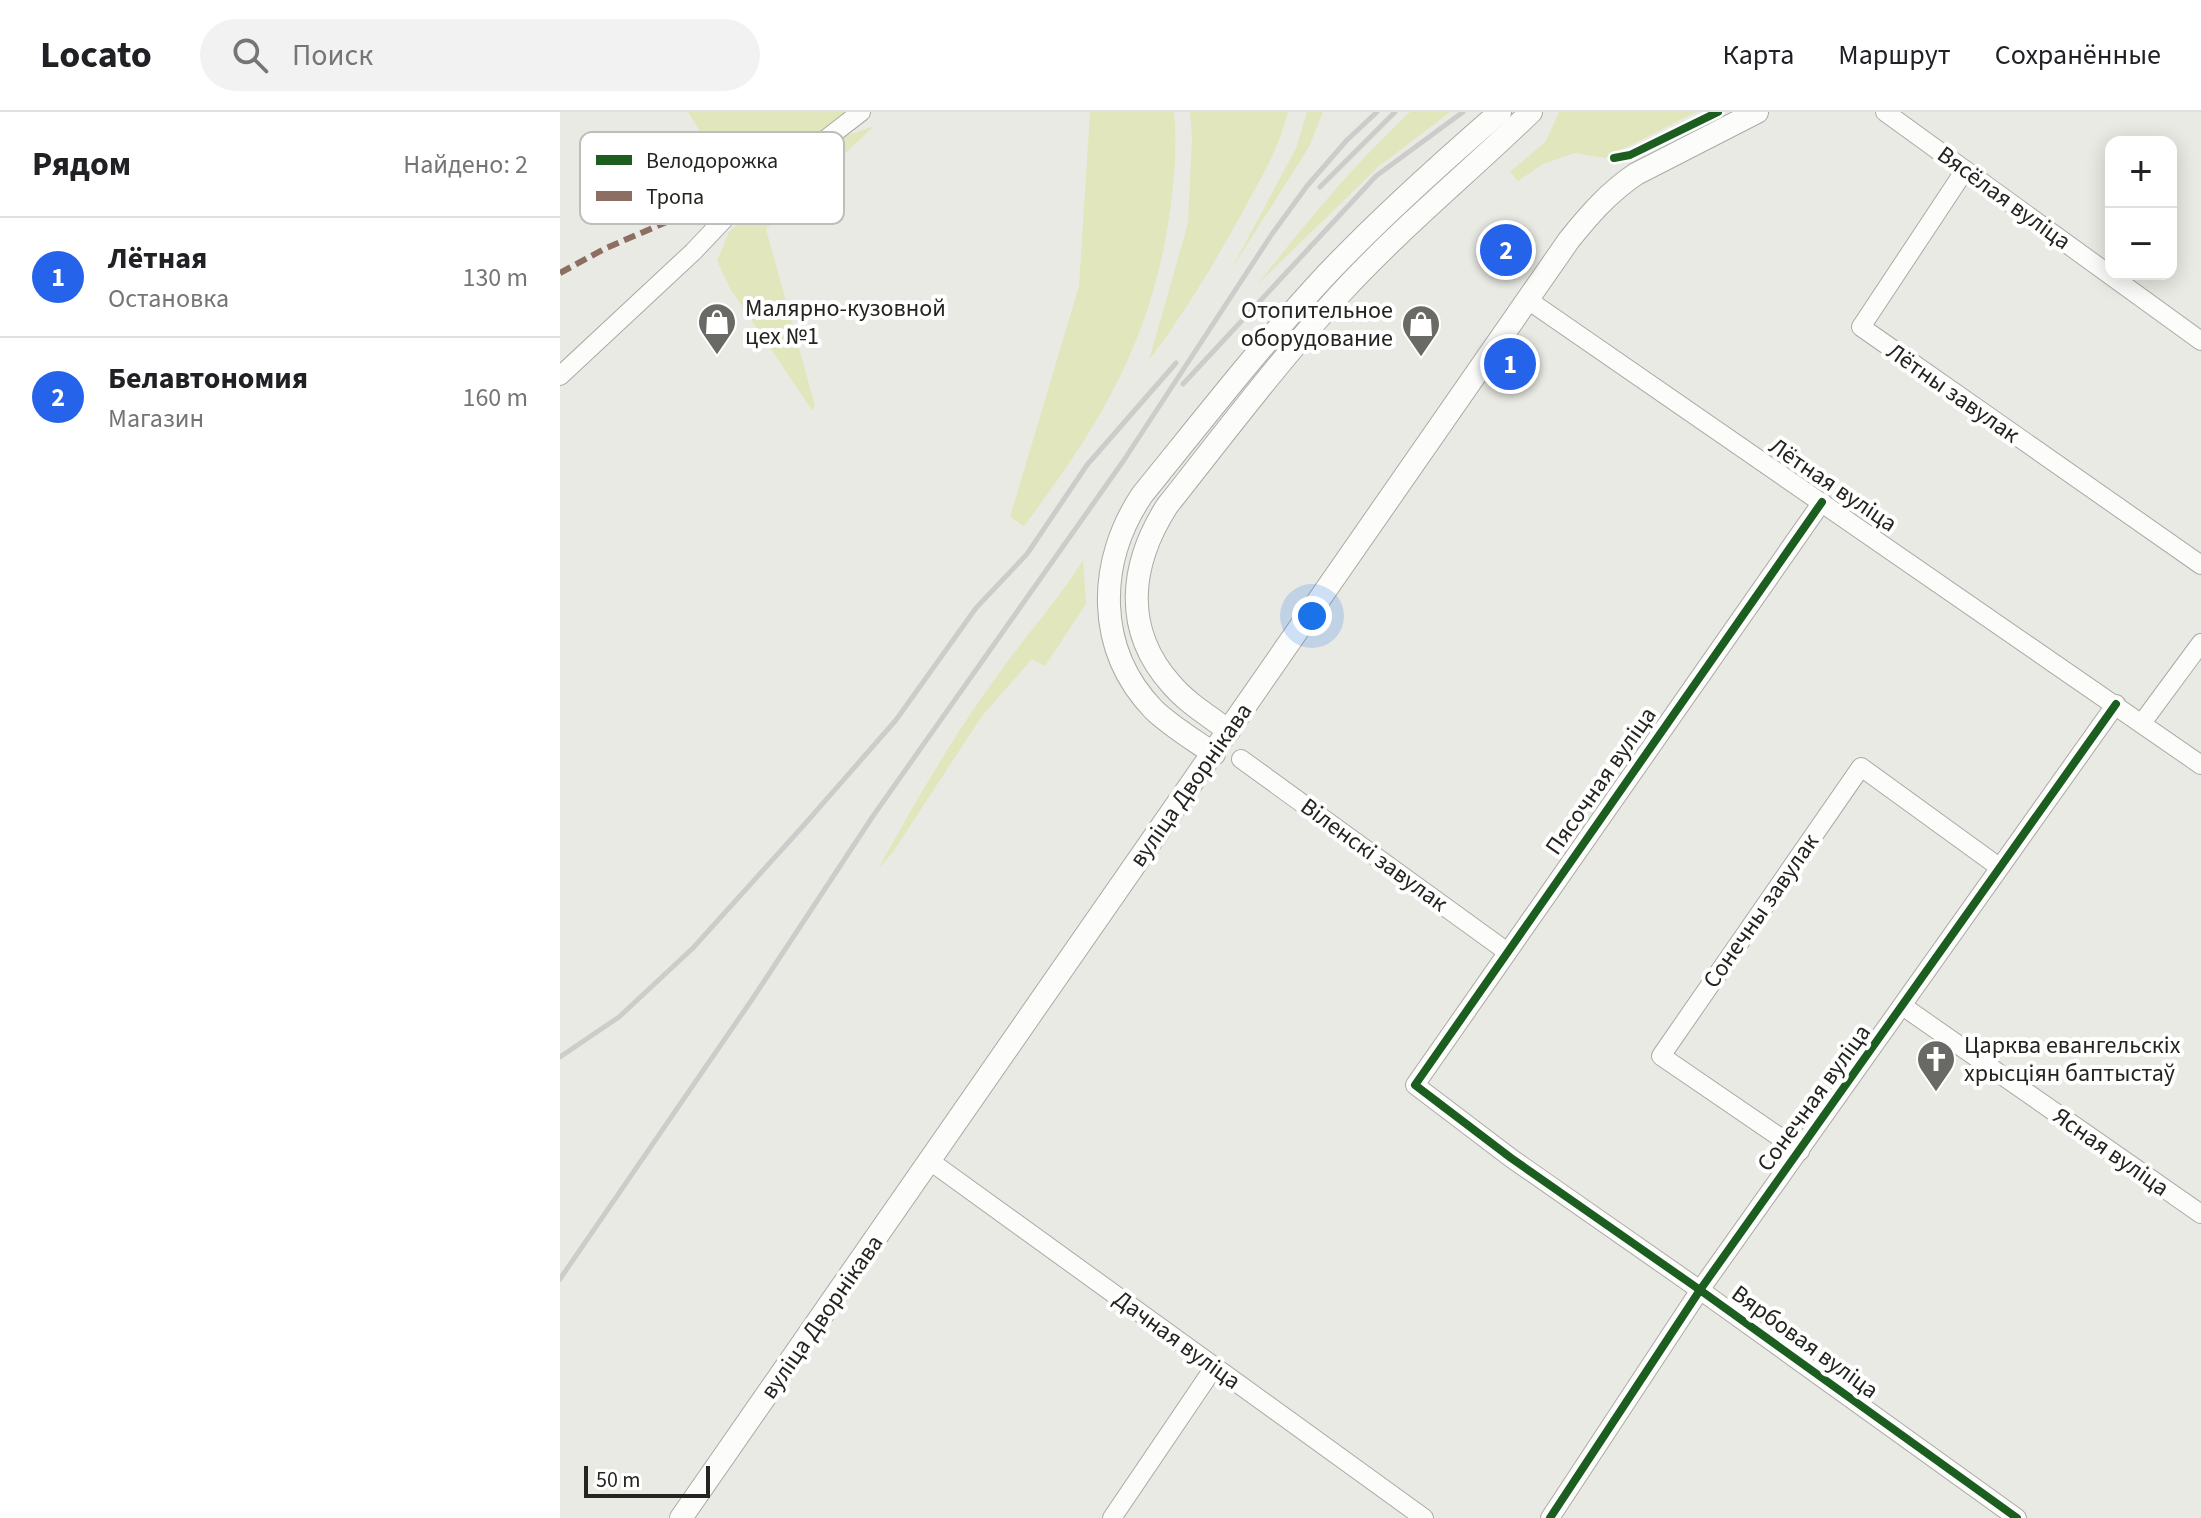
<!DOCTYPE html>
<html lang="ru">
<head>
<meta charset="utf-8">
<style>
	body { margin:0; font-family:"Source Sans 3",sans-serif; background:#f2f2f2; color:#202124 }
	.controls { position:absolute; right:24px; top:24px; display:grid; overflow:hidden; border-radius:16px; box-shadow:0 4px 20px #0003 }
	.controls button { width:72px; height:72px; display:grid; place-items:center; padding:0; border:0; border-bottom:2px solid #e0e0e0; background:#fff; color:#202124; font:40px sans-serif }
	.scale { position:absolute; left:24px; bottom:20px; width:126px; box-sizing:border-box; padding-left:8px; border:4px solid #242520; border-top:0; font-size:22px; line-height:28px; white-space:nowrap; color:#242520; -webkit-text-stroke:6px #fff; paint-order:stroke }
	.you { position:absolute; left:752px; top:504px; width:28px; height:28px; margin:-20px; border:6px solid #fff; border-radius:50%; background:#1a73e8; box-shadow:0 0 0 12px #1a73e833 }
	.badge { display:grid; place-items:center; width:52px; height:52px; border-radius:50%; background:#2563eb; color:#fff; font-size:26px; font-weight:700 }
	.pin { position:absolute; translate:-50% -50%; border:4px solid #fff; box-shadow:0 2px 8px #0006 }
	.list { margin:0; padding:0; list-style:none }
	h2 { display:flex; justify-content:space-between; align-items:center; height:104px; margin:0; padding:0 32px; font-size:34px }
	h2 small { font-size:26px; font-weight:400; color:#757577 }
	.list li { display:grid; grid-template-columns:52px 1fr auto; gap:24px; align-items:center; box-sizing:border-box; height:120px; padding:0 32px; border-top:2px solid #e0e0e0 }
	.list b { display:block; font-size:30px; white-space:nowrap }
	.list p { margin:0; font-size:26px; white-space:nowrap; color:#757577 }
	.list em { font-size:26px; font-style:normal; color:#757577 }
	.icon { flex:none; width:44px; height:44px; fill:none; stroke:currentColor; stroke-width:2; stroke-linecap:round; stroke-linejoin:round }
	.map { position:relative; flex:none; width:1641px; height:1406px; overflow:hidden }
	header { display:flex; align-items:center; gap:48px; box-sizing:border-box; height:112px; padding:0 40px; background:#fff; border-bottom:2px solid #e0e0e0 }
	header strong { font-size:38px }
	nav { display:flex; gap:44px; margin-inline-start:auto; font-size:28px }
	.search { width:560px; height:72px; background:#f2f2f2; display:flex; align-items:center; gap:20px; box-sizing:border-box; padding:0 28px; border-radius:44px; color:#757577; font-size:30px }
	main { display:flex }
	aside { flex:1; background:#fff }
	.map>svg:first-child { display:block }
	.green { fill:#e2e6bc }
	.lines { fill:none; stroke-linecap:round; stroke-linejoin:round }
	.minor-casing { stroke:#aaaaa5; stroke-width:20 }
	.major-casing { stroke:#aaaaa5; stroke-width:24 }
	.minor { stroke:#fcfcfb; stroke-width:18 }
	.major { stroke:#fcfcfb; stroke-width:22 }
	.rail { stroke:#ccccca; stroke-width:5 }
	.quiet { stroke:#8d6e63; stroke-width:6; stroke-dasharray:12 6; stroke-linecap:butt }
	.cycleway-casing { stroke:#fff; stroke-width:13 }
	.cycleway { stroke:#1b5e20; stroke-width:8 }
	.labels { text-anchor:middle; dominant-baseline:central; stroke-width:8; stroke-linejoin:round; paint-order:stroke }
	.street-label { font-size:24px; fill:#242520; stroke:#fff }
	.poi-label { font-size:24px; fill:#242520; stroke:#fff; text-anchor:start }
	.key { fill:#fff; stroke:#bdbebc; stroke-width:2 }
	.key-label { font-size:22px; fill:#242520 }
</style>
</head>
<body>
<header>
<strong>Locato</strong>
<div class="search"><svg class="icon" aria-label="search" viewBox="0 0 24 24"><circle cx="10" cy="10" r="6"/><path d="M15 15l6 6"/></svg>Поиск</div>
<nav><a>Карта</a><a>Маршрут</a><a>Сохранённые</a></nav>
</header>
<main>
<aside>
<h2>Рядом<small>Найдено: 2</small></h2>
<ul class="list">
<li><span class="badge">1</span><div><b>Лётная</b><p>Остановка</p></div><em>130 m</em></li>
<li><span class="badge">2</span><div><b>Белавтономия</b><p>Магазин</p></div><em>160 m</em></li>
</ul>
</aside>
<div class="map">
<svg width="1641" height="1406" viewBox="0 0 1641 1406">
	<rect width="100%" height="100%" fill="#eaeae4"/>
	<g class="green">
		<path d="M128 0H286L245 35C207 22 202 34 173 58L158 49Z"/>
		<path d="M530 0H614C617 29 615 62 611 91 595 222 542 311 464 414L450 405 519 174Z"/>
		<path d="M630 0H728C718 39 701 66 682 101 654 152 624 202 589 248L628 111 632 26Z"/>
		<path d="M747 0H763L749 35 671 158 736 36Z"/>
		<path d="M850 0H890L818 55 697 173C745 112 793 53 850 0Z"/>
		<path d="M999 0H1136L1045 46 1015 41 983 52 958 69 950 60 986 29Z"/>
		<path d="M314 14 206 117 255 294 252 298 171 178 157 149 169 120 198 94 236 67 283 25Z"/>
		<path d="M523 448 526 492 485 554 472 547 422 604 333 740 318 757C356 689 395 620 442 557 468 521 499 487 523 448Z"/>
	</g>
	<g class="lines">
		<g class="minor-casing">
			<g id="minor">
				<path d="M1325 0 1641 229"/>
				<path d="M1405 58 1301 215 1641 453"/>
				<path d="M968 188 1641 653"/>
				<path d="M0 264 133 140 168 103 301 0"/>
				<path d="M1262 390 855 973 951 1046 1140 1178 1457 1406"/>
				<path d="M1582 611 1641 531"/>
				<path d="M681 647 946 839"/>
				<path d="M1344 895 1641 1102"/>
				<path d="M1240 1039 1101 944 1301 655 1439 755"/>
				<path d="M370 1049 864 1406"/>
				<path d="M552 1406 655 1254"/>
				<path d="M990 1406 1140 1178 1556 592"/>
			</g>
		</g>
		<g class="major-casing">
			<g id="major">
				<path d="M669 619C649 604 627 591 611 572 562 517 570 452 607 394 664 322 719 249 781 181 840 117 908 61 971 0"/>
				<path d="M654 642C634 628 612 615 594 598 535 537 537 450 582 383 642 309 701 233 766 163 821 105 880 52 940 0"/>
				<path d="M121 1406 1009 128C1029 103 1049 80 1076 62L1197 0"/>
			</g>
		</g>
		<use href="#minor" class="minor"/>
		<use href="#major" class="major"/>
		<g class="rail">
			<path d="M760 75 835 0"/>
			<path d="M623 272 816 64 903 0"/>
			<path d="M0 945 59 905 133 836 244 713 336 608 416 496 467 442 527 353 616 251"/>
			<path d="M0 1167 193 886 313 704 564 348 712 122 747 74 787 28 817 0"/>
		</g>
		<path class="quiet" d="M0 161 44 137 109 109 168 103"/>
		<g class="cycleway-casing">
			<g id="cycleway">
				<path d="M1054 46 1070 43 1158 0"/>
				<path d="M1262 390 855 973 951 1046 1140 1178 1457 1406"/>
				<path d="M990 1406 1140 1178 1556 592"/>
			</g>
		</g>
		<use href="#cycleway" class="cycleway"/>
	</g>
	<defs>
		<g id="shop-pin" transform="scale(2)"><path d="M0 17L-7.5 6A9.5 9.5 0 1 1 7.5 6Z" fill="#696a65" stroke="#fff"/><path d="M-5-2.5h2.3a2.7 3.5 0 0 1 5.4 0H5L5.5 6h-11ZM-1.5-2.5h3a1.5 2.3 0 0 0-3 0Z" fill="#fff"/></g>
		<g id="church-pin" transform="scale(2)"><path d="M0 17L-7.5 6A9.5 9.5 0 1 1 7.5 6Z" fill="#696a65" stroke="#fff"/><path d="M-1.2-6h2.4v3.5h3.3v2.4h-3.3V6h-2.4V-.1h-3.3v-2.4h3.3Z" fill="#fff"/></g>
	</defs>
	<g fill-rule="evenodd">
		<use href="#shop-pin" x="157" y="210"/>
		<use href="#shop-pin" x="861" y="212"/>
		<use href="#church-pin" x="1376" y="947"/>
	</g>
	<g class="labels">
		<g class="street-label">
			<text transform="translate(1444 86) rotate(36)">Вясёлая вуліца</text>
			<text transform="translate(1393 281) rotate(35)">Лётны завулак</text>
			<text transform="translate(1273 373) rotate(34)">Лётная вуліца</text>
			<text transform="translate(1041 669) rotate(-55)">Пясочная вуліца</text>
			<text transform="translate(631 673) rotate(-55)">вуліца Дворнікава</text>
			<text transform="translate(814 743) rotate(36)">Віленскі завулак</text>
			<text transform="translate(1201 799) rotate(-55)">Сонечны завулак</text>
			<text transform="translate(1254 986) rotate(-54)">Сонечная вуліца</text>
			<text transform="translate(1551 1040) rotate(35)">Ясная вуліца</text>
			<text transform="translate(262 1205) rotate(-55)">вуліца Дворнікава</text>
			<text transform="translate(617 1228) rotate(36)">Дачная вуліца</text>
			<text transform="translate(1245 1230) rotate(36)">Вярбовая вуліца</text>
		</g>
		<g class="poi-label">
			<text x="185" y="196">Малярно-кузовной<tspan x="185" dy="28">цех №1</tspan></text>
			<text x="833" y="198" text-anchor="end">Отопительное<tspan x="833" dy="28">оборудование</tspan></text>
			<text x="1404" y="933">Царква евангельскіх<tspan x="1404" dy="28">хрысціян баптыстаў</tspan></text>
		</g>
	</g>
	<rect x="20" y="20" width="264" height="92" rx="12" class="key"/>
	<rect x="36" y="43" width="36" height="10" fill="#1b5e20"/>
	<rect x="36" y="79" width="36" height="10" fill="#8d6e63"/>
	<g class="key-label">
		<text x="86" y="56">Велодорожка</text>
		<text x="86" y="92">Тропа</text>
	</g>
</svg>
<div class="controls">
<button>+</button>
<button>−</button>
</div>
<div class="scale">50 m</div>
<div class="you"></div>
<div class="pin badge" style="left:950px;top:252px">1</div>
<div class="pin badge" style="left:946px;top:138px">2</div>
</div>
</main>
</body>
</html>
